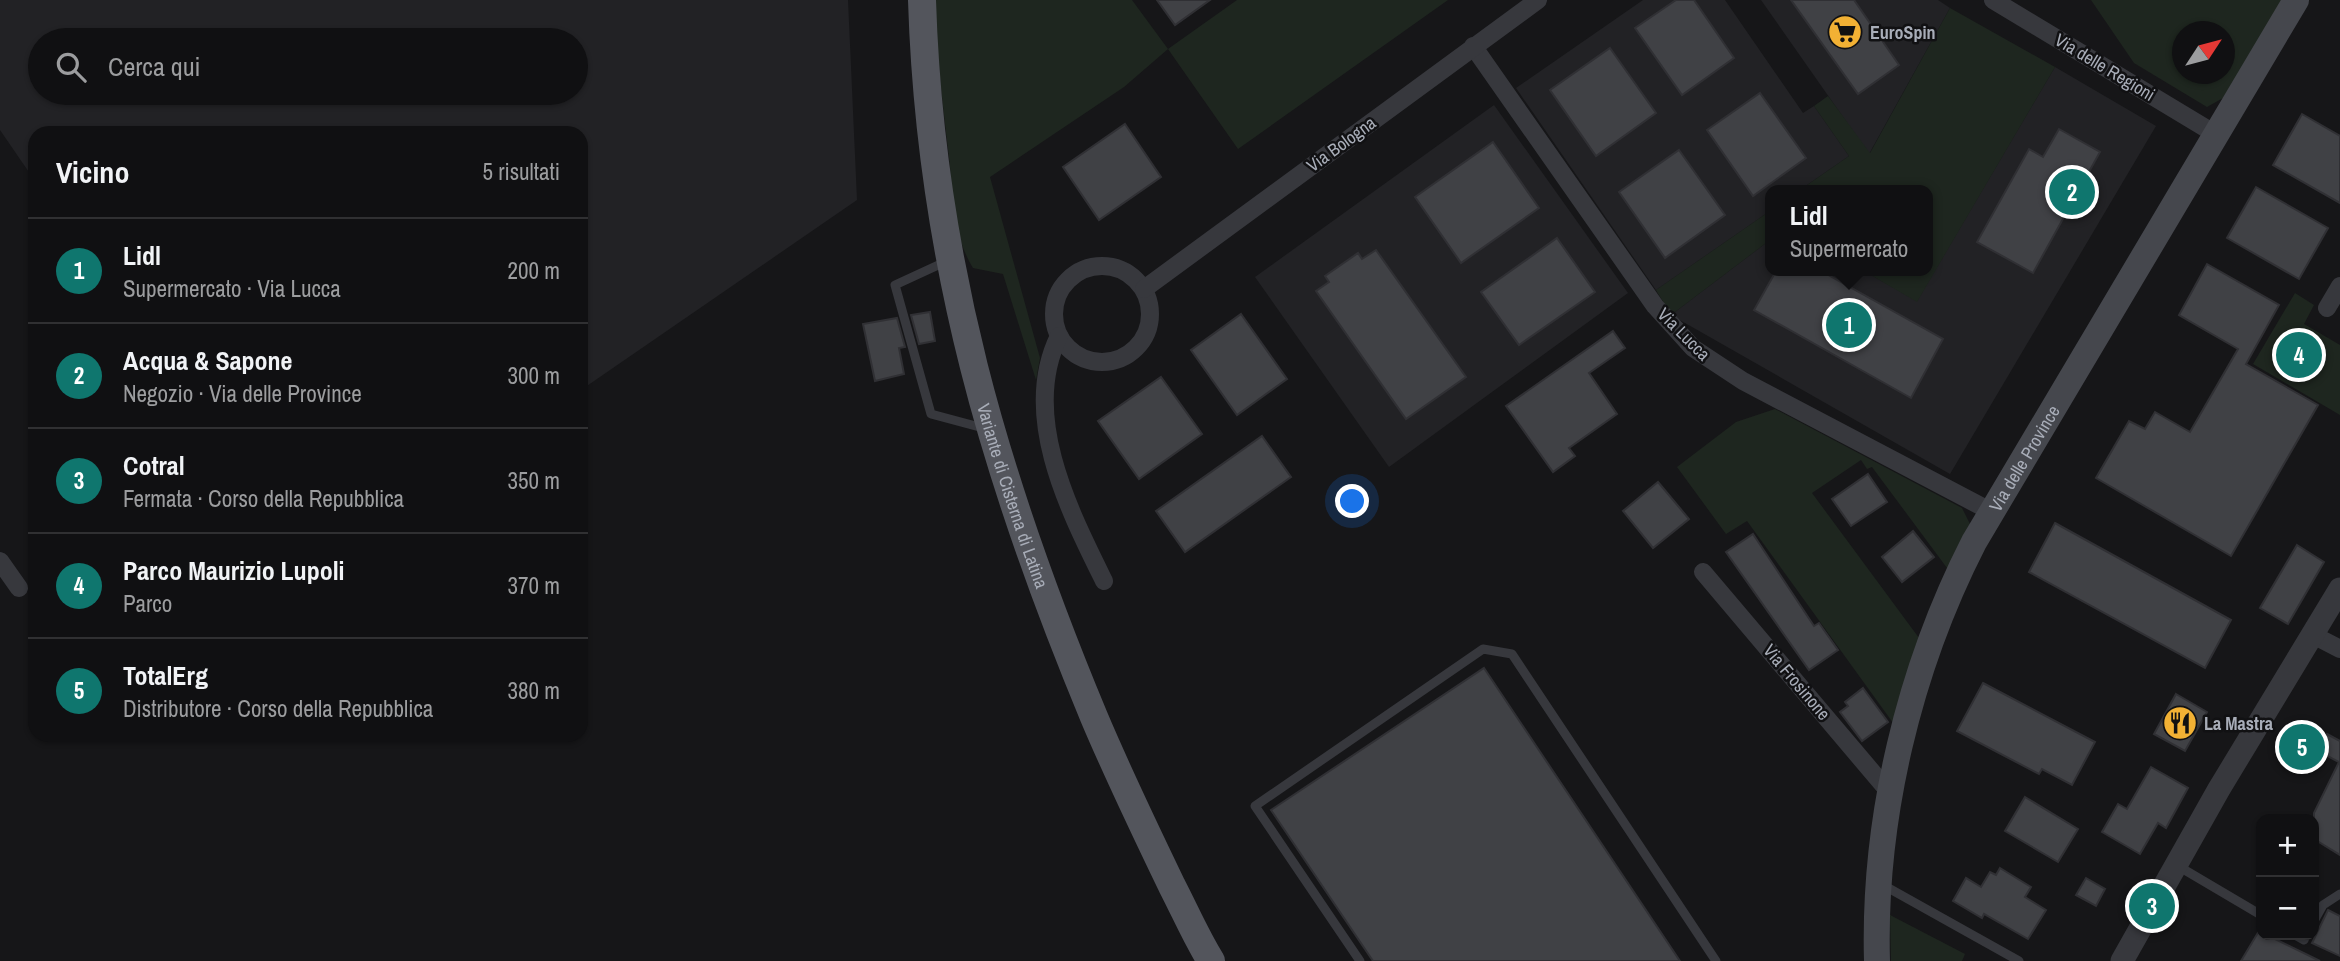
<!DOCTYPE html>
<html lang="it">
<head>
<meta charset="utf-8">
<style>
	body { margin:0; font-family:"Archivo Narrow",sans-serif; background:#19191b; color:#f1f3f6 }
	.controls { position:absolute; right:21px; bottom:21px; display:grid; overflow:hidden; border-radius:14px; box-shadow:0 2px 5px #0004 }
	.controls button { width:63px; height:63px; display:grid; place-items:center; padding:0; border:0; border-bottom:2px solid #303032; background:#101012; color:#f1f3f6; font:35px sans-serif }
	.compass { position:absolute; left:2172px; top:21px; width:63px; height:63px; border-radius:50%; background:#101012; box-shadow:0 2px 5px #0004; rotate:54deg }
	.you { position:absolute; left:1353px; top:502px; width:24px; height:24px; margin:-18px; border:5px solid #fff; border-radius:50%; background:#1a73e8; box-shadow:0 0 0 10px #1a73e833 }
	.badge { display:grid; place-items:center; width:46px; height:46px; border-radius:50%; background:#0f766e; color:#fff; font-size:23px; font-weight:700 }
	.pin { position:absolute; translate:-50% -50%; border:4px solid #fff; box-shadow:0 2px 7px #0006 }
	.popup { position:absolute; left:1765px; top:185px; width:168px; height:91px; box-sizing:border-box; display:grid; place-content:center; border-radius:14px; background:#101012; filter:drop-shadow(0 2px 5px #0005); font-size:23px; white-space:nowrap; color:#9c9d9f }
	.popup b { font-size:26px; color:#f1f3f6 }
	.popup::after { content:''; position:absolute; left:50%; top:100%; margin-left:-14px; border:14px solid transparent; border-top-color:#101012 }
	.list { margin:0; padding:0; list-style:none }
	h2 { display:flex; justify-content:space-between; align-items:center; height:91px; margin:0; padding:0 28px; font-size:30px }
	h2 small { font-size:23px; font-weight:400; color:#9c9d9f }
	.list li { display:grid; grid-template-columns:46px 1fr auto; gap:21px; align-items:center; box-sizing:border-box; height:105px; padding:0 28px; border-top:2px solid #303032 }
	.list b { display:block; font-size:26px; white-space:nowrap }
	.list p { margin:0; font-size:23px; white-space:nowrap; color:#9c9d9f }
	.list em { font-size:23px; font-style:normal; color:#9c9d9f }
	.icon { flex:none; width:38px; height:38px; fill:none; stroke:currentColor; stroke-width:2; stroke-linecap:round; stroke-linejoin:round }
	.map { position:relative; flex:none; width:2340px; height:961px; overflow:hidden }
	.search { position:absolute; background:#101012; box-shadow:0 2px 5px #0004; left:28px; top:28px; width:560px; height:77px; display:flex; align-items:center; gap:18px; box-sizing:border-box; padding:0 24px; border-radius:38px; color:#9c9d9f; font-size:26px }
	.panel { position:absolute; background:#101012; box-shadow:0 2px 5px #0004; left:28px; top:126px; width:560px; height:616px; border-radius:21px }
	.map>svg:first-child { display:block }
	.built { fill:#222225; fill-rule:evenodd }
	.green { fill:#1e261f; fill-rule:evenodd }
	.building { fill:#404145; stroke:#303034; stroke-width:2 }
	.lines { fill:none; stroke-linecap:round; stroke-linejoin:round }
	.service { stroke:#37383d; stroke-width:9 }
	.minor { stroke:#37383d; stroke-width:18 }
	.tertiary { stroke:#37383d; stroke-width:23 }
	.secondary { stroke:#45474d; stroke-width:26 }
	.primary { stroke:#53555c; stroke-width:28 }
	.labels { text-anchor:middle; dominant-baseline:central; stroke-width:5; stroke-linejoin:round; paint-order:stroke }
	.poi-label { font-size:18px; font-weight:bold; fill:#a8adb8; stroke:#111113; text-anchor:start }
	.street-label { font-size:18px; fill:#a8adb8; stroke:#111113 }
</style>
</head>
<body>
<div class="map">
<svg width="2340" height="961" viewBox="0 0 2340 961">
	<rect width="100%" height="100%" fill="#161618"/>
	<g class="built">
		<path d="M0 0H848L857 200 581 390V133H35V181L0 130ZM576 40V93H40V40Z"/>
		<path d="M1643 0H1725L1803 113 1814 106 1849 156 1800 190H1770V211L1656 290 1516 88Z"/>
		<path d="M1761 0H1938L1950 8 1869 154Z"/>
		<path d="M2055 67 2156 126 1950 474 1671 315 1770 240V271H1864L1917 301Z"/>
		<path d="M1494 105 1628 293 1389 467 1255 277Z"/>
	</g>
	<g class="green">
		<path d="M935 0H1132L1168 49 1237 0H1448L1238 149 1168 49 1124 87 990 177 1040 358 1036 380 1003 274 973 268C953 236 953 194 949 157 943 105 936 53 935 0Z"/>
		<path d="M2091 0H2284L2223 98 2207 107 2134 63ZM2182 32H2224V74H2182Z"/>
		<path d="M1950 8 2055 67 1917 302 1864 271H1928V190H1800L1849 156 1814 106 1828 96 1870 153Z"/>
		<path d="M1770 211V240L1671 315 1656 290Z"/>
		<path d="M2295 293 2314 305 2304 324 2340 345V415L2253 364Z"/>
		<path d="M1775 409 1962 508 1970 524 1950 572 1872 467 1867 469 1861 460 1812 493 1922 642 1896 727 1747 521 1726 534 1677 467 1736 422Z"/>
		<path d="M1890 915 1965 954 1962 961H1891Z"/>
	</g>
	<g class="building">
		<path d="M1157 0H1210L1175 25Z"/>
		<path d="M1676 0H1694L1734 58 1682 95 1635 28Z"/>
		<path d="M1791 0H1854L1899 65 1858 94Z"/>
		<path d="M1610 48 1656 113 1596 156 1550 90Z"/>
		<path d="M1760 93 1806 158 1753 196 1707 130Z"/>
		<path d="M2302 114 2340 136V203L2273 165Z"/>
		<path d="M1125 124 1161 177 1099 220 1063 167Z"/>
		<path d="M2059 129 2100 152 2033 273 1977 242 2029 149 2043 157Z"/>
		<path d="M1493 142 1539 208 1461 263 1415 197Z"/>
		<path d="M1679 150 1725 215 1665 258 1619 192Z"/>
		<path d="M2256 187 2328 228 2299 279 2227 238Z"/>
		<path d="M1557 238 1595 292 1519 345 1481 292Z"/>
		<path d="M1376 250 1466 377 1406 419 1316 291 1329 282 1325 276 1358 253 1362 259Z"/>
		<path d="M2207 264 2279 305 2246 364 2318 405 2231 556 2096 478 2129 421 2145 429 2155 412 2190 432 2238 349 2179 315Z"/>
		<path d="M1776 271H1821L1943 339 1911 398 1754 310Z"/>
		<path d="M930 312 935 341 919 344 911 315Z"/>
		<path d="M1241 314 1287 379 1237 415 1191 350Z"/>
		<path d="M897 318 905 347 899 348 904 374 875 381 863 324Z"/>
		<path d="M1613 331 1625 348 1589 373 1617 414 1569 448 1575 456 1553 472 1506 406Z"/>
		<path d="M1161 377 1202 434 1139 479 1098 421Z"/>
		<path d="M1262 436 1291 477 1185 552 1156 511Z"/>
		<path d="M1868 474 1887 502 1851 526 1832 499Z"/>
		<path d="M1658 482 1689 519 1653 548 1623 511Z"/>
		<path d="M2055 523 2231 620 2205 668 2029 572Z"/>
		<path d="M1913 531 1934 557 1902 582 1882 557Z"/>
		<path d="M1753 534 1814 626 1819 623 1838 650 1809 670 1726 552Z"/>
		<path d="M2297 545 2324 562 2288 624 2260 608Z"/>
		<path d="M1484 668 1680 961H1373L1271 810Z"/>
		<path d="M1983 683 2095 742 2072 785 2042 769 2039 774 1957 731Z"/>
		<path d="M1863 688 1888 722 1862 741 1840 712 1848 706 1845 702Z"/>
		<path d="M2176 694 2207 712 2185 751 2154 734Z"/>
		<path d="M2300 734 2315 743 2305 760 2290 751Z"/>
		<path d="M2327 734 2340 741V855L2314 839V813L2339 762 2318 751Z"/>
		<path d="M2151 767 2188 788 2166 828 2158 823 2140 854 2102 832 2118 804 2127 809Z"/>
		<path d="M2025 797 2078 829 2058 862 2005 831Z"/>
		<path d="M2000 868 2031 887 2025 897 2046 910 2028 939 1984 914 1982 918 1953 901 1966 878 1981 887 1990 872 1996 875Z"/>
		<path d="M2086 878 2105 889 2096 906 2076 895Z"/>
		<path d="M2328 910 2340 916V956L2312 943Z"/>
		<path d="M2259 931 2261 935H2267L2320 961H2241Z"/>
	</g>
	<g class="lines">
		<g class="service">
			<path d="M947 261 895 285 931 414 987 429"/>
			<path d="M2178 866 2261 915"/>
			<path d="M1883 885 2019 961"/>
			<path d="M2314 921 2323 905 2340 894"/>
			<path d="M2295 935 2304 940 2306 935"/>
			<path d="M1360 961 1255 806 1483 649 1512 654 1716 961"/>
		</g>
		<g class="minor">
			<path d="M1993 0 2217 135"/>
			<path d="M1473 46 1655 306 1693 348 1743 381 1992 512"/>
			<circle cx="1102" cy="314" r="48"/>
			<path d="M1144 289 1538 0"/>
			<path d="M2327 308 2340 286"/>
			<path d="M1059 336C1020 415 1069 510 1104 581"/>
			<path d="M0 561 19 588"/>
			<path d="M1703 572 1890 793"/>
			<path d="M2313 635 2340 649"/>
		</g>
		<path class="tertiary" d="M2122 961 2219 789 2340 589"/>
		<path class="secondary" id="s1" d="M1877 961C1873 819 1909 669 1974 542L2296 0"/>
		<path class="primary" id="s2" d="M922 0C930 259 995 479 1094 717 1118 774 1145 830 1172 886 1185 911 1196 937 1211 961"/>
	</g>
	<defs>
		<g id="supermarket-disc" transform="scale(1.75)"><circle r="9.5" fill="#f2b134" stroke="#111113"/><path d="M-6-5.5h2.5l.6 2H6L4.5 2H-2.5L-4.4-4H-6ZM-1.5 3.2a1.3 1.3 0 1 0 .1 0ZM3 3.2a1.3 1.3 0 1 0 .1 0Z" fill="#111"/></g>
		<g id="restaurant-disc" transform="scale(1.75)"><circle r="9.5" fill="#f2b134" stroke="#111113"/><path d="M-5-6h1v4h1v-4h1v4h1v-4h1v5L-1.5 .5V6h-2V.5L-5-1ZM5-6V6H3V1.5H1.5Q1.5-4 5-6Z" fill="#111"/></g>
	</defs>
	<g fill-rule="evenodd">
		<use href="#supermarket-disc" x="1845" y="32"/>
		<use href="#restaurant-disc" x="2180" y="723"/>
	</g>
	<g class="labels">
		<g class="poi-label">
			<text x="1870" y="32">EuroSpin</text>
			<text x="2204" y="723">La Mastra</text>
		</g>
		<g class="street-label">
			<text transform="translate(2105 67) rotate(31)">Via delle Regioni</text>
			<text transform="translate(1341 144) rotate(-36)">Via Bologna</text>
			<text transform="translate(1684 334) rotate(45)">Via Lucca</text>
			<text stroke="none"><textPath href="#s1" startOffset="532">Via delle Province</textPath></text>
			<text stroke="none"><textPath href="#s2" startOffset="506">Variante di Cisterna di Latina</textPath></text>
			<text transform="translate(1797 682) rotate(50)">Via Frosinone</text>
		</g>
	</g>
</svg>
<div class="controls">
<button>+</button>
<button>−</button>
</div>
<svg class="compass" viewBox="-18 -18 36 36"><path d="M0-13l5 13h-10z" fill="#e53935"/><path d="M0 13l5-13h-10z" fill="#9c9d9f"/></svg>
<div class="you"></div>
<div class="pin badge" style="left:1849px;top:325px">1</div>
<div class="popup"><b>Lidl</b>Supermercato</div>
<div class="pin badge" style="left:2072px;top:192px">2</div>
<div class="pin badge" style="left:2152px;top:906px">3</div>
<div class="pin badge" style="left:2299px;top:355px">4</div>
<div class="pin badge" style="left:2302px;top:747px">5</div>
<div class="search"><svg class="icon" aria-label="search" viewBox="0 0 24 24"><circle cx="10" cy="10" r="6"/><path d="M15 15l6 6"/></svg>Cerca qui</div>
<section class="panel">
<h2>Vicino<small>5 risultati</small></h2>
<ul class="list">
<li><span class="badge">1</span><div><b>Lidl</b><p>Supermercato · Via Lucca</p></div><em>200 m</em></li>
<li><span class="badge">2</span><div><b>Acqua &amp; Sapone</b><p>Negozio · Via delle Province</p></div><em>300 m</em></li>
<li><span class="badge">3</span><div><b>Cotral</b><p>Fermata · Corso della Repubblica</p></div><em>350 m</em></li>
<li><span class="badge">4</span><div><b>Parco Maurizio Lupoli</b><p>Parco</p></div><em>370 m</em></li>
<li><span class="badge">5</span><div><b>TotalErg</b><p>Distributore · Corso della Repubblica</p></div><em>380 m</em></li>
</ul>
</section>
</div>
</body>
</html>
